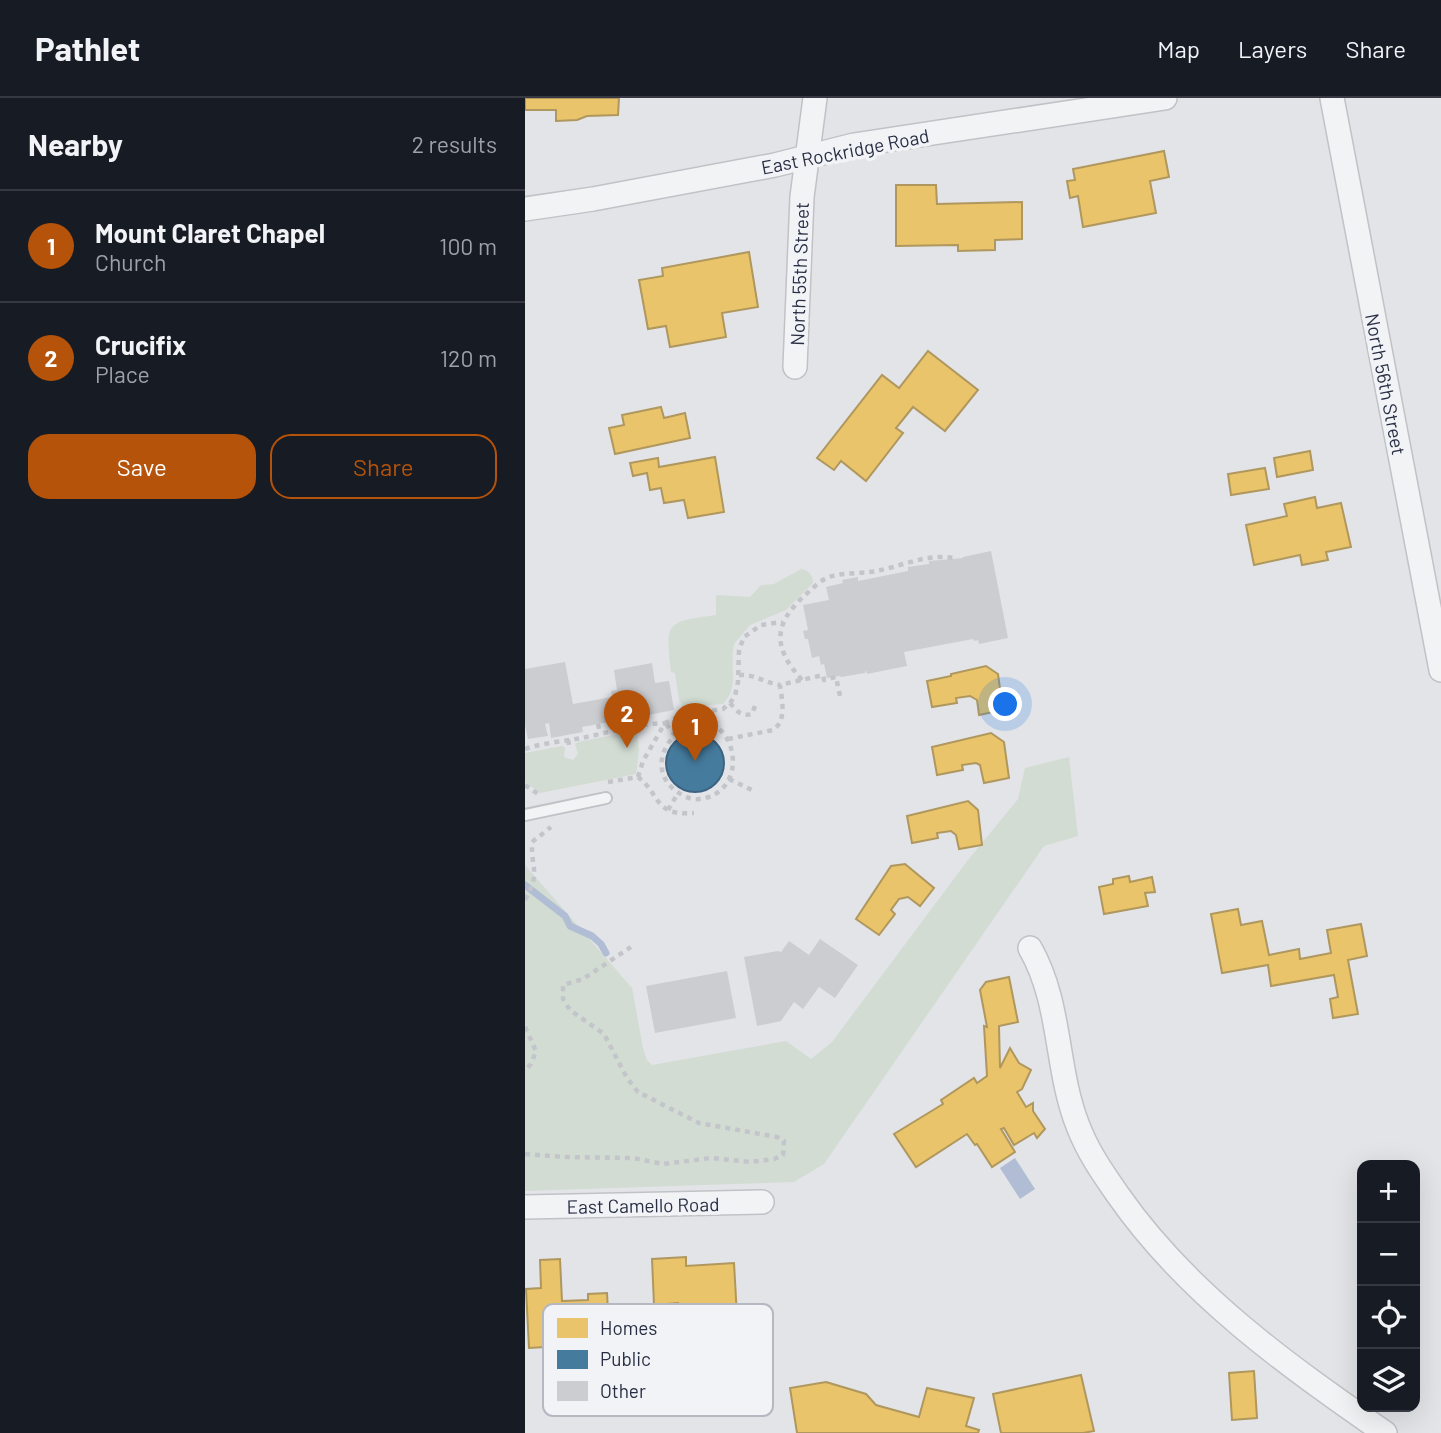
<!DOCTYPE html>
<html lang="en">
<head>
<meta charset="utf-8">
<style>
	body { margin:0; font-family:Barlow,sans-serif; background:#242831; color:#f1f3f6 }
	.controls { position:absolute; right:21px; bottom:21px; display:grid; overflow:hidden; border-radius:14px; box-shadow:0 7px 28px #0002 }
	.controls button { width:63px; height:63px; display:grid; place-items:center; padding:0; border:0; border-bottom:2px solid #363941; background:#171b24; color:#f1f3f6; font:35px sans-serif }
	.you { position:absolute; left:481px; top:607px; width:24px; height:24px; margin:-18px; border:5px solid #fff; border-radius:50%; background:#1a73e8; box-shadow:0 0 0 10px #1a73e833 }
	.badge { display:grid; place-items:center; width:46px; height:46px; border-radius:50%; background:#b45309; color:#fff; font-size:23px; font-weight:700 }
	.pin { position:absolute; translate:-50% -58px; filter:drop-shadow(0 2px 4px #0008) }
	.pin::after { content:''; position:absolute; top:37px; width:24px; height:21px; background:inherit; clip-path:polygon(0 0,100% 0,50% 100%) }
	.list { margin:0; padding:0; list-style:none }
	h2 { display:flex; justify-content:space-between; align-items:center; height:91px; margin:0; padding:0 28px; font-size:30px }
	h2 small { font-size:23px; font-weight:400; color:#9ea1a6 }
	.list li { display:grid; grid-template-columns:46px 1fr auto; gap:21px; align-items:center; box-sizing:border-box; height:112px; padding:0 28px; border-top:2px solid #363941 }
	.list b { display:block; font-size:26px; white-space:nowrap }
	.list p { margin:0; font-size:23px; white-space:nowrap; color:#9ea1a6 }
	.list em { font-size:23px; font-style:normal; color:#9ea1a6 }
	.actions { display:flex; gap:14px; padding:21px 28px }
	.actions a { flex:1; padding:16px 0; border:2px solid #b45309; border-radius:21px; text-align:center; font-size:24px; color:#b45309 }
	.actions .main { background:#b45309; color:#fff }
	.icon { flex:none; width:38px; height:38px; fill:none; stroke:currentColor; stroke-width:2; stroke-linecap:round; stroke-linejoin:round }
	.map { position:relative; flex:none; width:916px; height:1335px; overflow:hidden }
	header { display:flex; align-items:center; gap:42px; box-sizing:border-box; height:98px; padding:0 35px; background:#171b24; border-bottom:2px solid #363941 }
	header strong { font-size:33px }
	nav { display:flex; gap:38px; margin-inline-start:auto; font-size:24px }
	main { display:flex }
	aside { flex:1; background:#171b24 }
	.map>svg:first-child { display:block }
	.green { fill:#d2dcd3 }
	.water { fill:#b0bdd4 }
	.homes { fill:#e9c46a; stroke:#af975e; stroke-width:2 }
	.public { fill:#457b9d; stroke:#3c6482; stroke-width:2 }
	.lines { fill:none; stroke-linecap:round; stroke-linejoin:round }
	.stream { stroke:#b0bdd4; stroke-width:7 }
	.building { fill:#cbcdd1 }
	.service-casing { stroke:#c1c2c6; stroke-width:14 }
	.minor-casing { stroke:#c1c2c6; stroke-width:26 }
	.path { stroke:#c4c5ca; stroke-width:4.5; stroke-dasharray:5 5; stroke-linecap:butt }
	.service { stroke:#f2f3f5; stroke-width:10 }
	.minor { stroke:#f2f3f5; stroke-width:23 }
	.labels { text-anchor:middle; dominant-baseline:central; stroke-width:7; stroke-linejoin:round; paint-order:stroke }
	.street-label { font-size:19px; fill:#282f43; stroke:#f1f3f7 }
	.key { fill:#f1f3f7; stroke:#b5b8c1; stroke-width:2 }
	.key-label { font-size:19px; fill:#282f43 }
</style>
</head>
<body>
<header>
<strong>Pathlet</strong>
<nav><a>Map</a><a>Layers</a><a>Share</a></nav>
</header>
<main>
<aside>
<h2>Nearby<small>2 results</small></h2>
<ul class="list">
<li><span class="badge">1</span><div><b>Mount Claret Chapel</b><p>Church</p></div><em>100 m</em></li>
<li><span class="badge">2</span><div><b>Crucifix</b><p>Place</p></div><em>120 m</em></li>
</ul>
<div class="actions"><a class="main">Save</a><a>Share</a></div>
</aside>
<div class="map">
<svg width="916" height="1335" viewBox="0 0 916 1335">
	<rect width="100%" height="100%" fill="#e3e4e8"/>
	<g class="green">
		<path d="M276 471C284 472 288 478 288 485L261 512 225 527 209 546C204 568 215 588 198 606L158 609 154 602 150 575 146 574C140 523 141 524 191 517V497L225 499 236 487 249 486Z"/>
		<path d="M103 634 112 635 114 652 111 676 15 695 0 684V655L37 648 40 650 39 659 48 662 53 656 50 646 53 644Z"/>
		<path d="M544 659 553 738 519 748 299 1066 269 1084 0 1093V767L107 890 118 950 122 962 127 967 261 943 286 961 307 944 443 762 493 701 500 670Z"/>
	</g>
	<path class="water" d="M490 1060 510 1091 495 1101 475 1070Z"/>
	<g class="homes">
		<path d="M0 0H94L93 17 62 18 52 22 31 23V12H0Z"/>
		<path d="M639 53 644 79 625 83 631 115 558 129 553 98 545 100 542 83 550 82 548 71Z"/>
		<path d="M371 87H411L412 106 497 104V141L470 142V152L433 153V147L371 148Z"/>
		<path d="M224 154 233 209 197 215 201 239 145 249 141 228 123 231 114 182 138 178 137 170Z"/>
		<path d="M403 253 453 292 420 333 388 309 371 330 378 335 341 383 316 363 309 372 292 360 357 277 374 290Z"/>
		<path d="M136 309 139 320 160 315 165 340 90 356 84 330 99 327 97 317Z"/>
		<path d="M785 353 788 372 752 379 749 360Z"/>
		<path d="M190 359 199 414 163 420 159 402 139 405 136 390 125 392 122 375 108 378 105 365 133 360 134 369Z"/>
		<path d="M740 370 744 391 706 397 703 376Z"/>
		<path d="M790 399 792 410 816 405 826 449 801 454 803 462 777 467 775 457 729 467 721 427 762 418 759 406Z"/>
		<path d="M461 568 473 576 478 612 454 617 452 602 445 598 431 600 432 605 407 609 402 583 426 578V576Z"/>
		<path d="M466 635 479 644 484 680 459 685 455 667 451 665 437 667 438 672 412 677 407 649Z"/>
		<path d="M443 703 453 712 457 747 434 751 431 737 426 733 412 735 413 740 387 745 382 718Z"/>
		<path d="M380 766 409 790 395 808 383 799 374 801 366 812 370 816 354 837 331 821 366 768Z"/>
		<path d="M604 778 605 784 627 779 630 794 620 795 623 808 579 816 574 789 588 786V781Z"/>
		<path d="M713 811 716 827 737 823 744 857 774 851 775 861 806 855 802 832 836 826 842 858 823 862 833 916 808 920 805 901 813 899 809 877 746 888 743 867 697 875 686 816Z"/>
		<path d="M484 879 493 924 474 928 475 970 485 950 494 965 506 972 497 991 492 994 501 1009 508 1005V1013L520 1031 512 1040 509 1035 489 1047 479 1030 476 1031 490 1054 467 1069 452 1046 450 1047 442 1036 391 1069 369 1036 418 1006 416 1002 449 980 452 985 462 978 459 928 462 929 455 892 461 884Z"/>
		<path d="M161 1159V1168L209 1165 212 1218 223 1217 225 1252 180 1255 179 1241 155 1242 153 1205 129 1207 127 1161Z"/>
		<path d="M35 1161 37 1203 63 1202V1196L82 1195 85 1249 56 1250V1247L4 1250 1 1191 16 1190 15 1162Z"/>
		<path d="M729 1273 732 1320 707 1322 704 1275Z"/>
		<path d="M556 1277 569 1333 558 1335H476L468 1296Z"/>
		<path d="M301 1284 341 1296 351 1307 394 1319 402 1290 449 1300 441 1328 454 1332 453 1335H272L265 1290Z"/>
	</g>
	<circle class="public" cx="170" cy="665" r="29"/>
	<g class="lines">
		<path class="stream" d="M0 787 40 818 45 828 67 838 76 846 81 855"/>
	</g>
	<g class="building">
		<path d="M466 453 483 540 454 546 453 542 449 543 448 541 379 554 382 568 342 576 341 572 340 575 316 579 315 578 302 580 299 566 296 567 294 558 287 560 283 541H280L278 533 283 532 278 507 304 502 301 489 318 485 317 482 333 479V483L383 473V469L404 466V463L438 460V459Z"/>
		<path d="M40 564 48 606 87 599 86 593 92 592 89 572 127 565 130 585 144 583 149 612 108 620 109 624 96 627 95 624 90 623 57 629 58 634 26 640 24 625 20 626 23 638 3 641 0 627V571Z"/>
		<path d="M295 841 333 867 310 900 294 889 278 911 269 904 256 923 232 928 219 859 253 853 256 854 264 843 284 857Z"/>
		<path d="M202 873 211 920 130 935 121 888Z"/>
	</g>
	<g class="lines">
		<g class="service-casing">
			<path id="service" d="M0 717 81 700"/>
		</g>
		<g class="minor-casing">
			<g id="minor">
				<path d="M807 0 916 572"/>
				<path d="M0 111 68 101 250 67 329 47 640 0"/>
				<path d="M270 269 277 99 290 0"/>
				<path d="M505 850C537 906 530 970 553 1028 563 1054 577 1074 593 1097 662 1196 762 1267 860 1335"/>
				<path d="M0 1109 237 1104"/>
			</g>
		</g>
		<g class="path">
			<path d="M214 577C230 576 240 585 255 587"/>
			<path d="M277 582C249 551 247 528 278 499 286 492 294 483 304 479 319 474 336 476 352 473 372 469 395 459 416 459 421 459 426 460 432 459"/>
			<path d="M205 605C212 613 216 619 227 616L230 608"/>
			<path d="M73 626 75 636"/>
			<path d="M203 641 248 632C262 623 257 602 255 587L298 577 299 582 311 579 315 598"/>
			<path d="M43 642 45 651"/>
			<path d="M0 651C18 645 39 643 57 640 85 634 114 626 141 625 154 625 165 619 178 622 218 633 219 697 174 701 167 702 160 699 154 695 131 681 132 655 150 637L140 625"/>
			<path d="M113 679 118 663 140 625 158 617 198 611 205 605 210 598 213 584 214 552 219 539 236 527 257 524"/>
			<path d="M204 681 229 693"/>
			<path d="M83 684 113 679C137 698 128 718 169 715"/>
			<path d="M0 687 16 698"/>
			<path d="M143 712 153 695"/>
			<path d="M0 802C16 773 6 773 7 744L26 729"/>
			<path d="M0 929 11 953 6 966 0 972"/>
			<path d="M0 1056 38 1059 108 1060 138 1066 186 1060 225 1064 249 1061 258 1057 259 1043 252 1039 174 1025 113 994 102 980 79 936 45 912 38 901V887L58 881 106 849"/>
		</g>
		<use href="#service" class="service"/>
		<use href="#minor" class="minor"/>
	</g>
	<g class="labels">
		<g class="street-label">
			<text transform="translate(320 53) rotate(-11)">East Rockridge Road</text>
			<text transform="translate(274 176) rotate(-88)">North 55th Street</text>
			<text transform="translate(861 286) rotate(79)">North 56th Street</text>
			<text transform="translate(118 1107) rotate(-1)">East Camello Road</text>
		</g>
	</g>
	<rect x="18" y="1206" width="230" height="112" rx="10" class="key"/>
	<rect x="32" y="1220" width="31" height="20" fill="#e9c46a"/>
	<rect x="32" y="1252" width="31" height="19" fill="#457b9d"/>
	<rect x="32" y="1283" width="31" height="20" fill="#cbcdd1"/>
	<g class="key-label">
		<text x="75" y="1237">Homes</text>
		<text x="75" y="1268">Public</text>
		<text x="75" y="1300">Other</text>
	</g>
</svg>
<div class="controls">
<button>+</button>
<button>−</button>
<button><svg class="icon" aria-label="locate" viewBox="0 0 24 24"><circle cx="12" cy="12" r="6"/><path d="M12 2v4M12 18v4M2 12h4M18 12h4"/></svg></button>
<button><svg class="icon" aria-label="layers" viewBox="0 0 24 24"><path d="M12 4l9 5-9 5-9-5zM3 14l9 5 9-5"/></svg></button>
</div>
<div class="you"></div>
<div class="pin badge" style="left:170px;top:663px">1</div>
<div class="pin badge" style="left:102px;top:650px">2</div>
</div>
</main>
</body>
</html>
